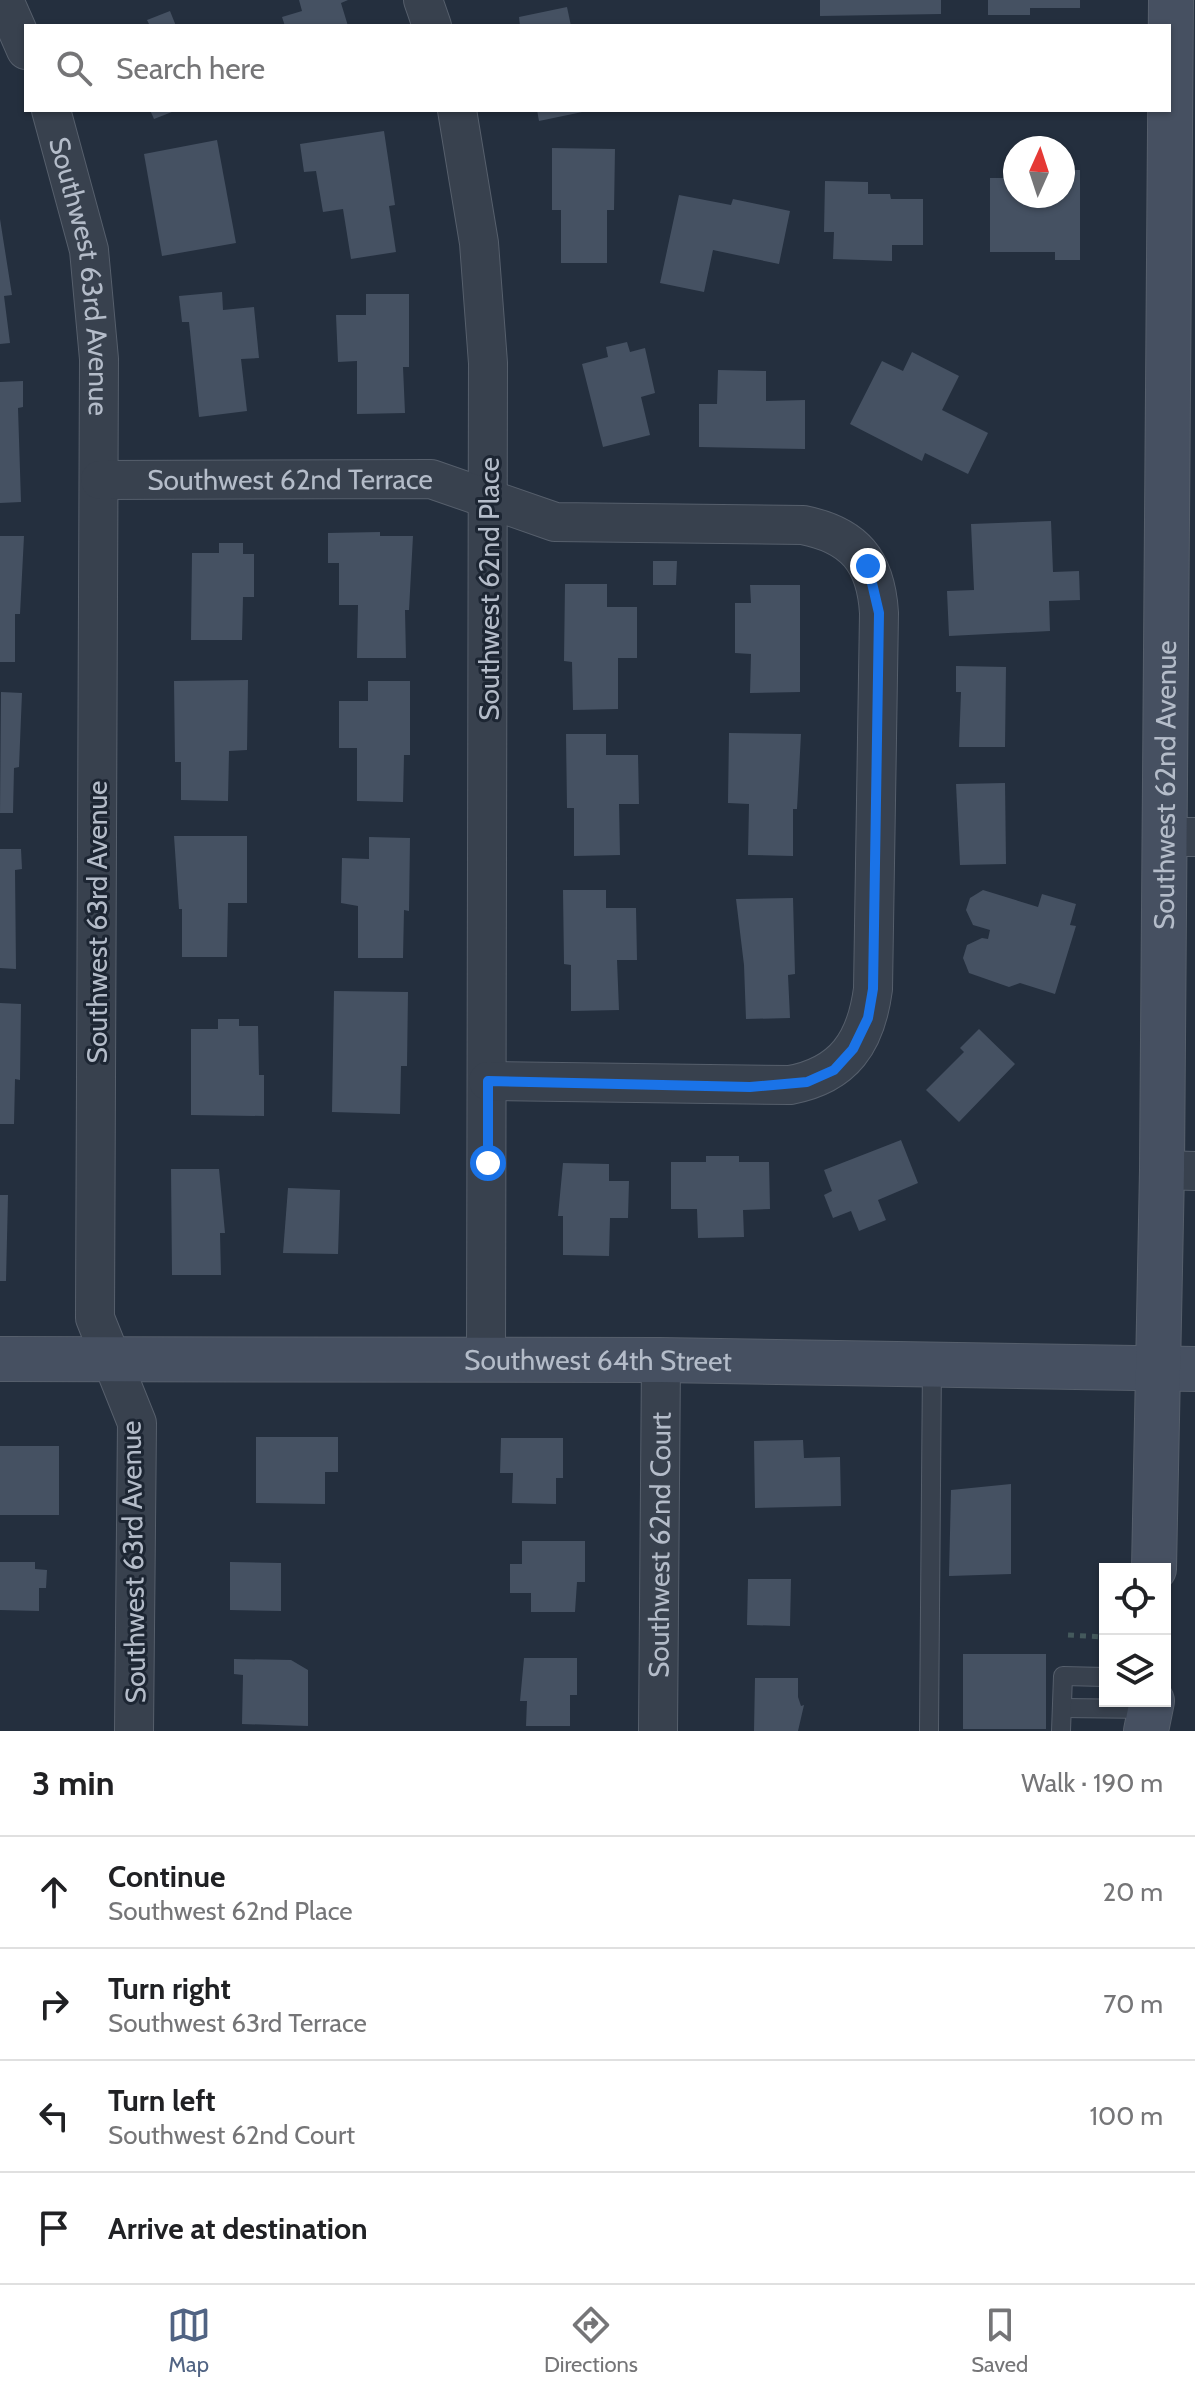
<!DOCTYPE html>
<html lang="en">
<head>
<meta charset="utf-8">
<style>
	body { margin:0; font-family:Cabin,sans-serif; background:#f2f2f2; color:#202124 }
	.controls { position:absolute; right:24px; bottom:24px; display:grid; overflow:hidden; border-radius:0px; box-shadow:0 2px 6px #0004 }
	.controls button { width:72px; height:72px; display:grid; place-items:center; padding:0; border:0; border-bottom:2px solid #e0e0e0; background:#fff; color:#202124; font:40px sans-serif }
	.compass { position:absolute; left:1003px; top:136px; width:72px; height:72px; border-radius:50%; background:#fff; box-shadow:0 2px 6px #0004; rotate:3deg }
	.stop { position:absolute; width:24px; height:24px; margin:-18px; border:6px solid #1a73e8; border-radius:50%; background:#fff }
	.stop.end { background:#1a73e8; border-color:#fff; box-shadow:0 2px 8px #0008 }
	.list { margin:0; padding:0; list-style:none }
	h2 { display:flex; justify-content:space-between; align-items:center; height:104px; margin:0; padding:0 32px; font-size:34px }
	h2 small { font-size:26px; font-weight:400; color:#757577 }
	.list li { display:grid; grid-template-columns:52px 1fr auto; gap:24px; align-items:center; box-sizing:border-box; height:112px; padding:0 32px; border-top:2px solid #e0e0e0 }
	.list b { display:block; font-size:30px; white-space:nowrap }
	.list p { margin:0; font-size:26px; white-space:nowrap; color:#757577 }
	.list em { font-size:26px; font-style:normal; color:#757577 }
	.icon { flex:none; width:44px; height:44px; fill:none; stroke:currentColor; stroke-width:2; stroke-linecap:round; stroke-linejoin:round }
	.map { position:relative; flex:none; width:1195px; height:1731px; overflow:hidden }
	.search { position:absolute; background:#fff; box-shadow:0 2px 6px #0004; left:24px; right:24px; top:24px; height:88px; display:flex; align-items:center; gap:20px; box-sizing:border-box; padding:0 28px; border-radius:0px; color:#757577; font-size:30px }
	.sheet { height:552px; background:#fff }
	nav { display:flex; justify-content:space-around; align-items:center; box-sizing:border-box; height:112px; border-top:2px solid #e0e0e0; background:#fff; font-size:22px; color:#757577 }
	nav a { display:grid; justify-items:center; gap:4px }
	nav .on { color:#506383 }
	.map>svg:first-child { display:block }
	.building { fill:#455162 }
	.lines { fill:none; stroke-linecap:round; stroke-linejoin:round }
	.lane-casing { stroke:#565f6c; stroke-width:20 }
	.street-casing { stroke:#565f6c; stroke-width:40 }
	.secondary-casing { stroke:#565f6c; stroke-width:46 }
	.path { stroke:#44595c; stroke-width:5; stroke-dasharray:6 6; stroke-linecap:butt }
	.lane { stroke:#38414e; stroke-width:18 }
	.street { stroke:#38414e; stroke-width:38 }
	.secondary { stroke:#465061; stroke-width:44 }
	.route { stroke:#1a73e8; stroke-width:10 }
	.labels { text-anchor:middle; dominant-baseline:central; stroke-width:6; stroke-linejoin:round; paint-order:stroke }
	.street-label { font-size:28px; fill:#b4bcc9; stroke:#1d2633 }
</style>
</head>
<body>
<div class="map">
<svg width="1195" height="1731" viewBox="0 0 1195 1731">
	<rect width="100%" height="100%" fill="#242f3e"/>
	<g class="building">
		<path d="M299 0H348L341 3 348 26H285L282 17 302 11Z"/>
		<path d="M820 0H941V14L820 16Z"/>
		<path d="M988 0H1080V8H1030V15H988Z"/>
		<path d="M567 7 571 26H520L519 17Z"/>
		<path d="M170 11 176 26H150L147 20Z"/>
		<path d="M150 110H177L154 119Z"/>
		<path d="M537 110H587V111L539 121Z"/>
		<path d="M384 131 395 205 389 206 396 252 351 259 343 209 323 212 316 171 304 172 300 144Z"/>
		<path d="M217 140 236 243 162 256 144 154Z"/>
		<path d="M552 148 615 149 614 210H607V263H561V210H552Z"/>
		<path d="M1063 170H1080V260H1055V252H990V178H1015V196H1063Z"/>
		<path d="M825 181 868 182V194H890L891 199H923V245H892V261L833 259 834 232H824Z"/>
		<path d="M679 195 731 205 733 199 790 211 779 264 713 250 704 292 660 283Z"/>
		<path d="M0 219 12 295 4 296 10 343 0 344Z"/>
		<path d="M222 292 223 310 254 307 259 358 241 359 247 411 199 417 189 322H182L179 296Z"/>
		<path d="M366 294H409V367H403L405 413 357 414V361L338 362 336 315H366Z"/>
		<path d="M627 342 630 352 645 348 655 393 641 397 650 435 603 447 582 364 608 357 606 347Z"/>
		<path d="M912 352 959 376 942 410 988 433 968 474 925 453 922 461 850 424 882 361 903 371Z"/>
		<path d="M718 370 766 371V401L805 400V449L699 447V404H717Z"/>
		<path d="M23 381V407L18 408 21 502 0 503V382Z"/>
		<path d="M1051 521 1053 572 1079 571 1080 600 1049 601 1050 631 949 636 947 591 974 590 971 524Z"/>
		<path d="M380 532V536H413L409 610H405L406 658H357L358 605H339V563H328V533Z"/>
		<path d="M0 536H24L20 614H15V662H0Z"/>
		<path d="M219 543H243V554H254V597H243L242 640H191L192 553H219Z"/>
		<path d="M653 561H677L676 585H653Z"/>
		<path d="M565 584H607V607H637V658H618V709L573 710 572 662 564 661Z"/>
		<path d="M750 585H800V692L750 693 751 654 735 653V603H751Z"/>
		<path d="M956 666 1006 667 1005 747H959L961 692H956Z"/>
		<path d="M248 680 247 750 229 751 228 801 181 800V762H175L174 681Z"/>
		<path d="M368 681H410V755H404L403 802 357 801V748H339V701H368Z"/>
		<path d="M1 692 22 693 19 767 14 768 13 813H0Z"/>
		<path d="M729 733 801 734 797 809H793V856L748 855 749 804 728 803Z"/>
		<path d="M566 734H606V755H638L639 804H619L620 855 574 856V808H567Z"/>
		<path d="M1005 783 1006 864 960 865 956 784Z"/>
		<path d="M174 836H247V903H228L227 957H182V909H179Z"/>
		<path d="M369 837 410 838 409 911 404 910 403 958H358V906L341 903 342 858 369 859Z"/>
		<path d="M0 849H21L22 869 15 870 16 969 0 968Z"/>
		<path d="M563 890H606V908H636L637 960H617L619 1010 571 1011V965L564 964Z"/>
		<path d="M983 890 1038 907 1042 894 1076 904 1070 925 1076 926 1055 994 1020 983 1009 987 969 973 963 958 967 945 982 938 988 939 990 930 973 925 966 910 970 898Z"/>
		<path d="M793 898 795 974 788 975 790 1018 746 1019 744 965 736 899Z"/>
		<path d="M334 991 408 992 407 1066H401L400 1114 332 1112Z"/>
		<path d="M0 1003 21 1004 20 1080 15 1079 14 1124H0Z"/>
		<path d="M218 1019H239V1026H258L259 1075H264V1116L191 1115V1029H218Z"/>
		<path d="M979 1029 1015 1064 959 1122 926 1090 964 1052 960 1048Z"/>
		<path d="M901 1140 918 1183 878 1200 886 1220 859 1231 851 1211 833 1218 824 1195 832 1191 824 1170Z"/>
		<path d="M706 1156H739V1162H769L770 1209 743 1210 744 1237 698 1238 697 1209H671V1162H706Z"/>
		<path d="M563 1163 609 1164V1181H629L628 1218H610L609 1256 563 1255V1216H558Z"/>
		<path d="M171 1169H219L225 1233H220L221 1275H172Z"/>
		<path d="M288 1188 340 1190 338 1254 283 1253Z"/>
		<path d="M0 1195H8L6 1281H0Z"/>
		<path d="M256 1437H338V1472H325V1504L256 1503Z"/>
		<path d="M501 1438H563V1478H556V1504L512 1503 513 1473H500Z"/>
		<path d="M803 1440 804 1458 840 1457 841 1506 755 1508 754 1441Z"/>
		<rect x="0" y="1446" width="59" height="69"/>
		<path d="M1011 1484V1574L949 1576 951 1490Z"/>
		<path d="M522 1541H585V1582H577L575 1612H531V1593H510V1564H522Z"/>
		<path d="M0 1562H35V1569L47 1570 46 1588H39V1611L0 1610Z"/>
		<path d="M230 1562 281 1563V1611L230 1610Z"/>
		<path d="M748 1579H791L790 1626 747 1625Z"/>
		<rect x="963" y="1654" width="83" height="75"/>
		<path d="M524 1658H577V1695H570V1726H526L527 1701H520Z"/>
		<path d="M234 1659 291 1660 308 1670V1726L242 1724 243 1675 234 1674Z"/>
		<path d="M755 1678H798V1697L801 1706 804 1705 798 1731H754Z"/>
	</g>
	<g class="lines">
		<g class="lane-casing">
			<g id="lane">
				<path d="M1062 1708 1151 1709"/>
				<path d="M929 1731 932 1363"/>
				<path d="M1061 1731 1063 1676 1105 1677"/>
			</g>
		</g>
		<g class="street-casing">
			<g id="street">
				<path d="M4 0 26 50"/>
				<path d="M423 0 432 26"/>
				<path id="s1" d="M51 110 89 250 99 359 95 1318 137 1423 134 1731"/>
				<path d="M457 110 479 243 488 363 486 1359"/>
				<path id="s2" d="M100 480 431 479 555 522 803 525C854 535 876 561 879 613L873 989C866 1042 844 1075 790 1085L488 1081"/>
				<path d="M1165 837H1195"/>
				<path d="M1162 1170 1195 1171"/>
				<path id="s3" d="M658 1731 661 1360"/>
			</g>
		</g>
		<g class="secondary-casing">
			<g id="secondary">
				<path id="s4" d="M0 1359 661 1360 1195 1369"/>
				<path id="s5" d="M1154 1569 1162 1170 1171 0"/>
				<path d="M1146 1731 1152 1701"/>
			</g>
		</g>
		<path class="path" d="M1068 1635 1103 1637"/>
		<use href="#lane" class="lane"/>
		<use href="#street" class="street"/>
		<use href="#secondary" class="secondary"/>
	</g>
	<g class="lines">
		<path class="route" d="M488 1163V1081L750 1087 807 1082 834 1070 853 1049 868 1018 873 989 879 613 868 566"/>
	</g>
	<g class="labels">
		<g class="street-label">
			<text stroke="none"><textPath href="#s1" startOffset="170">Southwest 63rd Avenue</textPath></text>
			<text stroke="none"><textPath href="#s2" startOffset="190">Southwest 62nd Terrace</textPath></text>
			<text transform="translate(489 589) rotate(-90)">Southwest 62nd Place</text>
			<text stroke="none"><textPath href="#s5" startOffset="784">Southwest 62nd Avenue</textPath></text>
			<text transform="translate(97 922) rotate(-90)">Southwest 63rd Avenue</text>
			<text stroke="none"><textPath href="#s4" startOffset="598">Southwest 64th Street</textPath></text>
			<text stroke="none"><textPath href="#s3" startOffset="186">Southwest 62nd Court</textPath></text>
			<text transform="translate(133 1562) rotate(-91)">Southwest 63rd Avenue</text>
		</g>
	</g>
</svg>
<div class="controls">
<button><svg class="icon" aria-label="locate" viewBox="0 0 24 24"><circle cx="12" cy="12" r="6"/><path d="M12 2v4M12 18v4M2 12h4M18 12h4"/></svg></button>
<button><svg class="icon" aria-label="layers" viewBox="0 0 24 24"><path d="M12 4l9 5-9 5-9-5zM3 14l9 5 9-5"/></svg></button>
</div>
<svg class="compass" viewBox="-18 -18 36 36"><path d="M0-13l5 13h-10z" fill="#e53935"/><path d="M0 13l5-13h-10z" fill="#757577"/></svg>
<div class="stop" style="left:488px;top:1163px"></div>
<div class="stop end" style="left:868px;top:566px"></div>
<div class="search"><svg class="icon" aria-label="search" viewBox="0 0 24 24"><circle cx="10" cy="10" r="6"/><path d="M15 15l6 6"/></svg>Search here</div>
</div>
<section class="sheet">
<h2>3 min<small>Walk · 190 m</small></h2>
<ul class="list">
<li><svg class="icon" aria-label="ahead" viewBox="0 0 24 24"><path d="M12 20V5M6 11l6-6 6 6"/></svg><div><b>Continue</b><p>Southwest 62nd Place</p></div><em>20 m</em></li>
<li><svg class="icon" aria-label="right" viewBox="0 0 24 24"><path d="M7 20v-9h11M14 6l5 5-5 5"/></svg><div><b>Turn right</b><p>Southwest 63rd Terrace</p></div><em>70 m</em></li>
<li><svg class="icon" aria-label="left" viewBox="0 0 24 24"><path d="M17 20v-9H6M10 6l-5 5 5 5"/></svg><div><b>Turn left</b><p>Southwest 62nd Court</p></div><em>100 m</em></li>
<li><svg class="icon" aria-label="arrive" viewBox="0 0 24 24"><path d="M6 21V4h12l-3 4 3 4H6"/></svg><div><b>Arrive at destination</b></div></li>
</ul>
</section>
<nav>
<a class="on"><svg class="icon" aria-label="map" viewBox="0 0 24 24"><path d="M3 6l6-2 6 2 6-2v14l-6 2-6-2-6 2zM9 4v14M15 6v14"/></svg>Map</a>
<a><svg class="icon" aria-label="directions" viewBox="0 0 24 24"><path d="M12 3l9 9-9 9-9-9zM9 14v-3h6M13 9l2 2-2 2"/></svg>Directions</a>
<a><svg class="icon" aria-label="saved" viewBox="0 0 24 24"><path d="M7 4h10v16l-5-4-5 4z"/></svg>Saved</a>
</nav>
</body>
</html>
